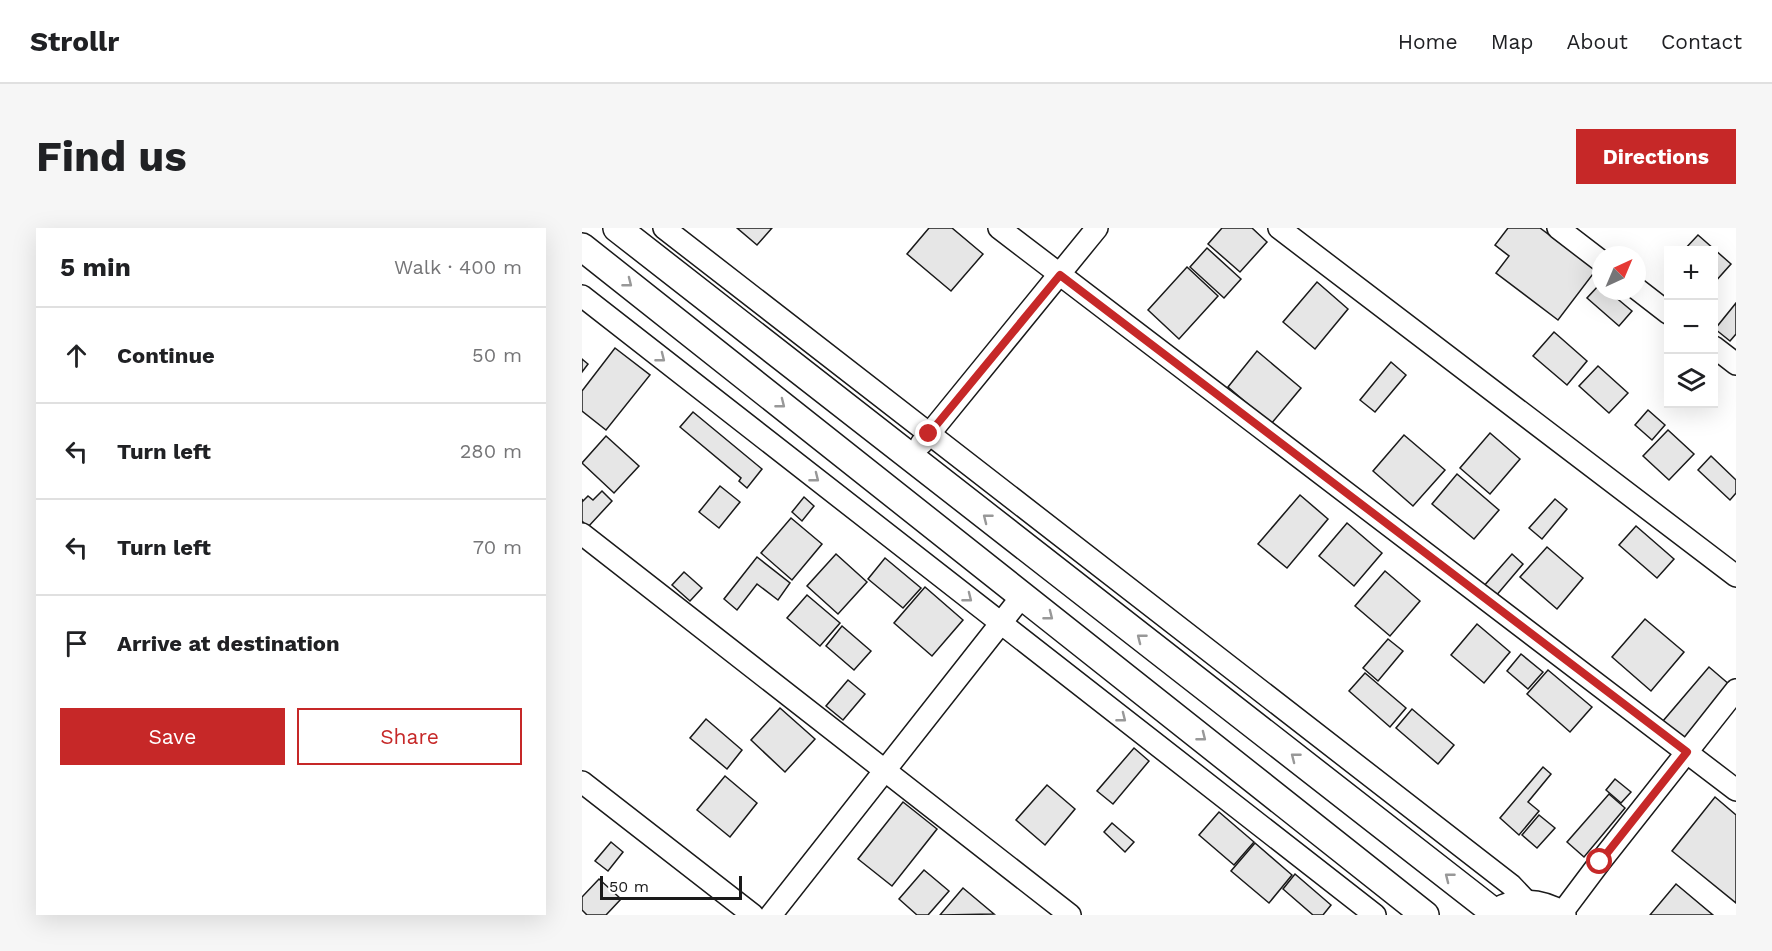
<!DOCTYPE html>
<html lang="en">
<head>
<meta charset="utf-8">
<style>
	body { margin:0; font-family:"Work Sans",sans-serif; background:#f6f6f6; color:#202124 }
	.controls { position:absolute; right:18px; top:18px; display:grid; overflow:hidden; border-radius:0px; box-shadow:0 6px 24px #0002 }
	.controls button { width:54px; height:54px; display:grid; place-items:center; padding:0; border:0; border-bottom:2px solid #e0e0e0; background:#fff; color:#202124; font:30px sans-serif }
	.compass { position:absolute; left:1010px; top:18px; width:54px; height:54px; border-radius:50%; background:#fff; box-shadow:0 6px 24px #0002; rotate:44deg }
	.scale { position:absolute; left:18px; bottom:15px; width:142px; box-sizing:border-box; padding-left:6px; border:3px solid #1a1a1a; border-top:0; font-size:16px; line-height:21px; white-space:nowrap; color:#1a1a1a; -webkit-text-stroke:4px #fff; paint-order:stroke }
	.stop { position:absolute; width:18px; height:18px; margin:-14px; border:4px solid #c62828; border-radius:50%; background:#fff }
	.stop.end { background:#c62828; border-color:#fff; box-shadow:0 2px 6px #0008 }
	.list { margin:0; padding:0; list-style:none }
	h2 { display:flex; justify-content:space-between; align-items:center; height:78px; margin:0; padding:0 24px; font-size:26px }
	h2 small { font-size:20px; font-weight:400; color:#757577 }
	.list li { display:grid; grid-template-columns:39px 1fr auto; gap:18px; align-items:center; box-sizing:border-box; height:96px; padding:0 24px; border-top:2px solid #e0e0e0 }
	.list b { display:block; font-size:22px; white-space:nowrap }
	.list em { font-size:20px; font-style:normal; color:#757577 }
	.actions { display:flex; gap:12px; padding:18px 24px }
	.actions a { flex:1; padding:14px 0; border:2px solid #c62828; border-radius:0px; text-align:center; font-size:21px; color:#c62828 }
	.actions .main { background:#c62828; color:#fff }
	.icon { flex:none; width:33px; height:33px; fill:none; stroke:currentColor; stroke-width:2; stroke-linecap:round; stroke-linejoin:round }
	.map { position:relative; flex:none; width:1154px; height:687px; overflow:hidden; border-radius:0px }
	header { display:flex; align-items:center; gap:36px; box-sizing:border-box; height:84px; padding:0 30px; background:#fff; border-bottom:2px solid #e0e0e0 }
	header strong { font-size:28px }
	nav { display:flex; gap:33px; margin-inline-start:auto; font-size:21px }
	.intro { display:flex; align-items:center; justify-content:space-between; box-sizing:border-box; height:144px; padding:0 36px }
	h1 { margin:0; font-size:42px }
	.button { padding:15px 27px; border-radius:0px; background:#c62828; color:#fff; font-size:21px; font-weight:700 }
	main { display:flex; gap:36px; padding:0 36px }
	aside { flex:1; background:#fff; border-radius:0px; box-shadow:0 6px 24px #0002 }
	.map>svg:first-child { display:block }
	.building { fill:#e6e6e6; stroke:#1a1a1a; stroke-width:1.5 }
	.lines { fill:none; stroke-linecap:round; stroke-linejoin:round }
	.minor-casing { stroke:#1a1a1a; stroke-width:24 }
	.major-casing { stroke:#1a1a1a; stroke-width:30 }
	.minor { stroke:#fff; stroke-width:21 }
	.major { stroke:#fff; stroke-width:27 }
	.oneway { stroke:#989898 }
	.route { stroke:#c62828; stroke-width:8 }
</style>
</head>
<body>
<header>
<strong>Strollr</strong>
<nav><a>Home</a><a>Map</a><a>About</a><a>Contact</a></nav>
</header>
<div class="intro"><h1>Find us</h1><a class="button">Directions</a></div>
<main>
<aside>
<h2>5 min<small>Walk · 400 m</small></h2>
<ul class="list">
<li><svg class="icon" aria-label="ahead" viewBox="0 0 24 24"><path d="M12 20V5M6 11l6-6 6 6"/></svg><div><b>Continue</b></div><em>50 m</em></li>
<li><svg class="icon" aria-label="left" viewBox="0 0 24 24"><path d="M17 20v-9H6M10 6l-5 5 5 5"/></svg><div><b>Turn left</b></div><em>280 m</em></li>
<li><svg class="icon" aria-label="left" viewBox="0 0 24 24"><path d="M17 20v-9H6M10 6l-5 5 5 5"/></svg><div><b>Turn left</b></div><em>70 m</em></li>
<li><svg class="icon" aria-label="arrive" viewBox="0 0 24 24"><path d="M6 21V4h12l-3 4 3 4H6"/></svg><div><b>Arrive at destination</b></div></li>
</ul>
<div class="actions"><a class="main">Save</a><a>Share</a></div>
</aside>
<div class="map">
<svg width="1154" height="687" viewBox="0 0 1154 687">
	<rect width="100%" height="100%" fill="#fff"/>
	<g class="building">
		<path d="M155 0H190L175 17Z"/>
		<path d="M347 0H370L401 26 369 63 325 26Z"/>
		<path d="M640 0H670L685 14 658 44 626 16Z"/>
		<path d="M926 0H958L1014 42 976 92 914 45 927 28 913 17Z"/>
		<path d="M1116 7 1149 36 1132 55V22H1102Z"/>
		<path d="M625 20 659 51 642 70 608 39Z"/>
		<path d="M605 39 636 68 597 111 566 82Z"/>
		<path d="M735 54 766 81 733 121 701 94Z"/>
		<path d="M1018 56 1019 63H1026L1050 83 1037 98 1005 70Z"/>
		<path d="M1154 75V106L1148 113 1133 101Z"/>
		<path d="M972 104 1005 133 985 157 951 128Z"/>
		<path d="M33 120 68 147 24 202 0 183V163Z"/>
		<path d="M675 123 719 160 689 196 646 159Z"/>
		<path d="M0 131 6 136 0 144Z"/>
		<path d="M809 134 824 147 793 184 778 172Z"/>
		<path d="M1016 138 1046 165 1027 185 997 158Z"/>
		<path d="M1066 182 1083 197 1070 212 1053 197Z"/>
		<path d="M111 184 180 241 165 260 157 253 159 250 98 199Z"/>
		<path d="M1086 202 1112 226 1087 252 1061 228Z"/>
		<path d="M908 205 938 231 908 266 878 240Z"/>
		<path d="M822 207 863 242 831 278 791 243Z"/>
		<path d="M24 208 57 238 32 265 0 235Z"/>
		<path d="M1129 228 1154 252V265L1148 272 1116 242Z"/>
		<path d="M875 246 917 282 892 311 850 276Z"/>
		<path d="M138 258 158 274 137 300 117 284Z"/>
		<path d="M20 263 30 273 6 299 0 293V271L1 273 6 268 11 272Z"/>
		<path d="M718 267 746 291 705 340 676 316Z"/>
		<path d="M222 269 232 278 220 293 210 284Z"/>
		<path d="M973 271 985 281 960 311 947 300Z"/>
		<path d="M209 290 240 316 210 352 179 325Z"/>
		<path d="M765 295 800 325 772 358 737 328Z"/>
		<path d="M1054 298 1092 331 1075 350 1037 317Z"/>
		<path d="M965 319 1001 350 975 381 938 349Z"/>
		<path d="M254 326 285 354 256 386 225 358Z"/>
		<path d="M930 326 941 336 913 369 901 359Z"/>
		<path d="M175 329 208 355 196 372 175 356 155 382 142 371Z"/>
		<path d="M303 330 339 360 321 380 286 351Z"/>
		<path d="M803 343 838 373 808 408 773 378Z"/>
		<path d="M102 344 120 360 108 373 90 357Z"/>
		<path d="M343 359 381 392 350 428 312 395Z"/>
		<path d="M225 367 258 395 238 418 205 390Z"/>
		<path d="M1063 391 1102 424 1069 463 1030 429Z"/>
		<path d="M895 396 928 424 902 455 869 427Z"/>
		<path d="M260 398 289 423 272 442 244 418Z"/>
		<path d="M806 411 821 423 796 453 781 440Z"/>
		<path d="M939 426 961 444 946 461 925 443Z"/>
		<path d="M1127 439 1148 457 1102 511 1081 493Z"/>
		<path d="M966 442 1010 479 988 504 945 466Z"/>
		<path d="M783 445 824 480 808 499 767 463Z"/>
		<path d="M266 452 283 466 261 492 244 478Z"/>
		<path d="M198 480 233 511 203 544 169 512Z"/>
		<path d="M830 481 872 517 856 536 814 500Z"/>
		<path d="M124 491 160 522 145 541 108 510Z"/>
		<path d="M552 520 567 533 531 576 515 563Z"/>
		<path d="M961 539 969 546 946 574 957 583 937 607 918 590Z"/>
		<path d="M143 548 175 575 148 609 115 582Z"/>
		<path d="M1033 551 1049 564 1039 575 1024 562Z"/>
		<path d="M465 557 493 581 463 617 434 592Z"/>
		<path d="M1027 566 1043 580 1002 629 985 614Z"/>
		<path d="M1133 569 1154 587V675L1090 623Z"/>
		<path d="M321 574 355 601 310 658 276 631Z"/>
		<path d="M637 584 672 614 652 637 617 607Z"/>
		<path d="M957 587 973 600 955 620 940 607Z"/>
		<path d="M530 595 552 614 543 624 522 604Z"/>
		<path d="M29 614 41 624 26 643 13 633Z"/>
		<path d="M673 615 710 647 687 675 649 643Z"/>
		<path d="M342 642 367 663 346 687H335L317 671Z"/>
		<path d="M713 646 749 677 741 687H731L701 661Z"/>
		<path d="M17 651 39 671 24 687H5L0 682V669Z"/>
		<path d="M1094 656 1131 687H1068Z"/>
		<path d="M381 660 412 686 358 687Z"/>
	</g>
	<g class="lines">
		<g class="minor-casing">
			<g id="minor">
				<path d="M82 0 929 657 946 675"/>
				<path d="M417 0 1154 562"/>
				<path d="M697 0 1154 348"/>
				<path d="M976 0 1019 33"/>
				<path d="M1055 61 1086 85"/>
				<path d="M0 68 793 687"/>
				<path d="M1132 119 1154 136"/>
				<path d="M339 216 515 0"/>
				<path d="M0 306 488 687"/>
				<path d="M0 554 171 687"/>
				<path d="M979 686 1018 634 1154 462"/>
				<path d="M189 687 441 367"/>
			</g>
		</g>
		<g class="major-casing">
			<g id="major">
				<path d="M35 0 913 685"/>
				<path d="M0 19 843 687"/>
				<path d="M911 687C932 671 959 674 980 687"/>
			</g>
		</g>
		<use href="#minor" class="minor"/>
		<use href="#major" class="major"/>
	</g>
	<defs><path id="oneway-chevron" d="M-2-3.5L2.5 0L-2 3.5" fill="none" stroke-width="1.6" stroke-linecap="round" stroke-linejoin="round" transform="scale(1.5)"/></defs>
	<g class="oneway">
		<use href="#oneway-chevron" transform="translate(46 55) rotate(38)"/>
		<use href="#oneway-chevron" transform="translate(79 130) rotate(38)"/>
		<use href="#oneway-chevron" transform="translate(199 176) rotate(38)"/>
		<use href="#oneway-chevron" transform="translate(233 250) rotate(38)"/>
		<use href="#oneway-chevron" transform="translate(405 290) rotate(-142)"/>
		<use href="#oneway-chevron" transform="translate(386 370) rotate(38)"/>
		<use href="#oneway-chevron" transform="translate(467 388) rotate(38)"/>
		<use href="#oneway-chevron" transform="translate(559 410) rotate(-142)"/>
		<use href="#oneway-chevron" transform="translate(540 490) rotate(38)"/>
		<use href="#oneway-chevron" transform="translate(620 509) rotate(38)"/>
		<use href="#oneway-chevron" transform="translate(713 529) rotate(-142)"/>
		<use href="#oneway-chevron" transform="translate(867 649) rotate(-142)"/>
	</g>
	<g class="lines">
		<path class="route" d="M347 206 478 47 1105 524 1018 634"/>
	</g>
</svg>
<div class="controls">
<button>+</button>
<button>−</button>
<button><svg class="icon" aria-label="layers" viewBox="0 0 24 24"><path d="M12 4l9 5-9 5-9-5zM3 14l9 5 9-5"/></svg></button>
</div>
<svg class="compass" viewBox="-18 -18 36 36"><path d="M0-13l5 13h-10z" fill="#e53935"/><path d="M0 13l5-13h-10z" fill="#757577"/></svg>
<div class="scale">50 m</div>
<div class="stop" style="left:1018px;top:634px"></div>
<div class="stop end" style="left:347px;top:206px"></div>
</div>
</main>
</body>
</html>
